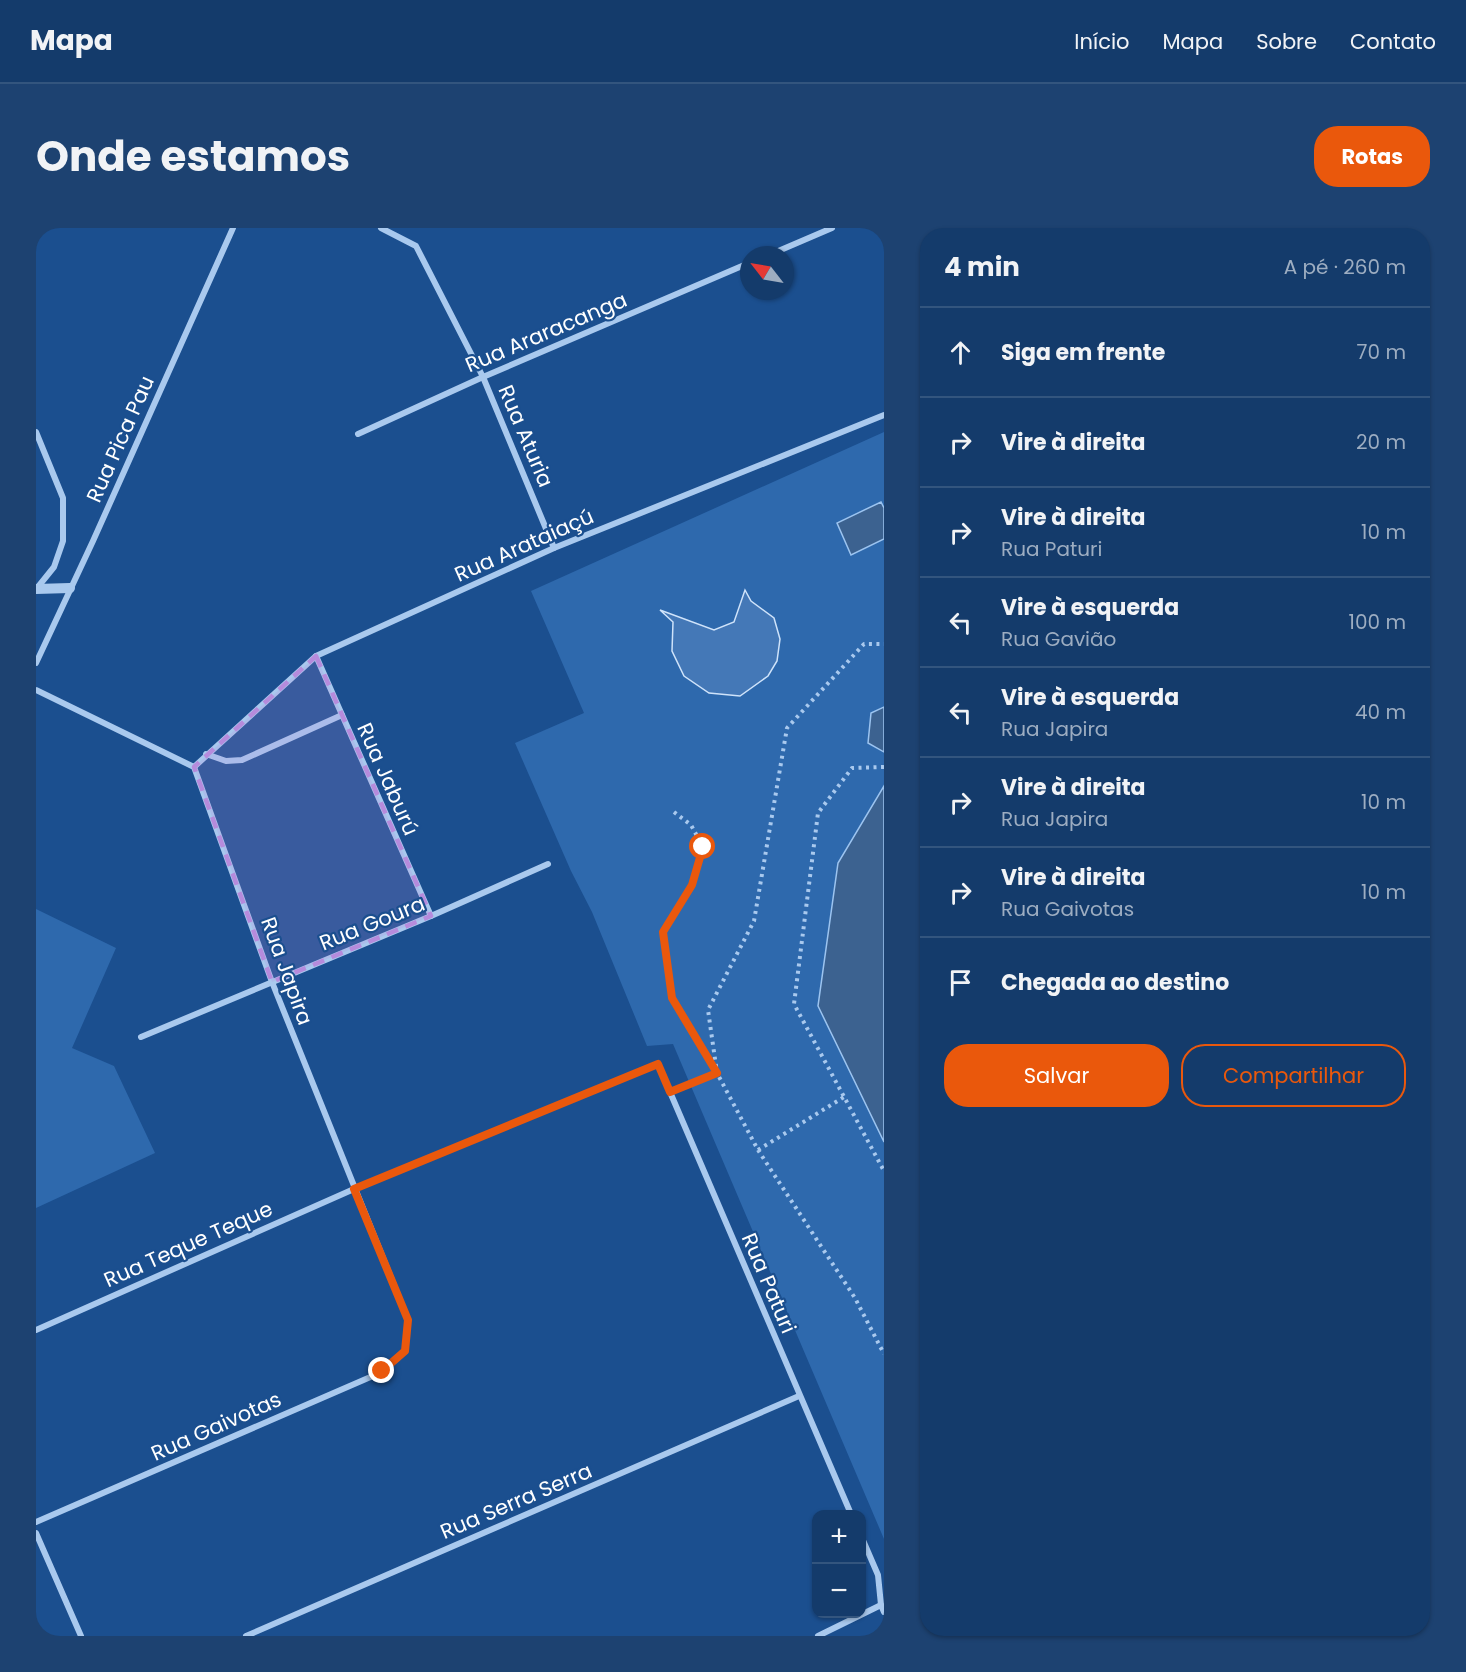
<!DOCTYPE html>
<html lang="pt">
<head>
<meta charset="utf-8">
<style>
	body { margin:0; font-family:Poppins,sans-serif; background:#1d4271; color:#f1f3f6 }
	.controls { position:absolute; right:18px; bottom:18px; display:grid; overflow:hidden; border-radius:12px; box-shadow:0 2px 4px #0004 }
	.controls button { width:54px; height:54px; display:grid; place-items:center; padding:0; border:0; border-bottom:2px solid #33557e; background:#143b6b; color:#f1f3f6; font:30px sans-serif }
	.compass { position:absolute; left:704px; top:18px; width:54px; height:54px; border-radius:50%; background:#143b6b; box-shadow:0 2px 4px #0004; rotate:301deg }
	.stop { position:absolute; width:18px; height:18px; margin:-14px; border:4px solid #ea580c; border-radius:50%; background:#fff }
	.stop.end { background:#ea580c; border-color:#fff; box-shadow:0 2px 6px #0008 }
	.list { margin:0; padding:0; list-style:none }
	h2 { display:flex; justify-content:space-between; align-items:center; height:78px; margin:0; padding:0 24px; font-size:26px }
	h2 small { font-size:20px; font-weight:400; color:#9dadc1 }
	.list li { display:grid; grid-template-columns:39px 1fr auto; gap:18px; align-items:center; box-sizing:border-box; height:90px; padding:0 24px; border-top:2px solid #33557e }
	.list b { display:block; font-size:22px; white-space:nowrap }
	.list p { margin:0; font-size:20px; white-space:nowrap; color:#9dadc1 }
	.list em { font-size:20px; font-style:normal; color:#9dadc1 }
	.actions { display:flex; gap:12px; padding:18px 24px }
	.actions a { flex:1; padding:14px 0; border:2px solid #ea580c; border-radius:24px; text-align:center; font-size:21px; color:#ea580c }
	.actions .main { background:#ea580c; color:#fff }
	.icon { flex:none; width:33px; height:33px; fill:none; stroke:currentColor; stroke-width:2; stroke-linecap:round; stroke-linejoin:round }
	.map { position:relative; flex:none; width:848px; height:1408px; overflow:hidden; border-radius:24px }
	header { display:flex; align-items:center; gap:36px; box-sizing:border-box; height:84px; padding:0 30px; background:#143b6b; border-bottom:2px solid #33557e }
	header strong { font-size:28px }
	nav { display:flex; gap:33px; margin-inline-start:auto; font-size:21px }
	.intro { display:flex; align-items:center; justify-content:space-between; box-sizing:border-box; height:144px; padding:0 36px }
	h1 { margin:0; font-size:42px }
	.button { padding:15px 27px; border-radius:24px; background:#ea580c; color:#fff; font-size:21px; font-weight:700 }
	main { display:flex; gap:36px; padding:0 36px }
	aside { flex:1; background:#143b6b; border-radius:24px; box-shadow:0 2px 4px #0004 }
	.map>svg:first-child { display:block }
	.green { fill:#2e69ad }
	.water { fill:#3c6290; stroke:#9cc4f0; stroke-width:1.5 }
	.building { fill:#4478b7; stroke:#cfe3fa; stroke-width:1.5 }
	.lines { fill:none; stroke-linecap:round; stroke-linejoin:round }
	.path { stroke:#a9c9ee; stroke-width:4; stroke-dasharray:3 4.5; stroke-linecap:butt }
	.minor { stroke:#a9c9ee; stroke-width:6 }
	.tertiary { stroke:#a9c9ee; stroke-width:10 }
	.route { stroke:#ea580c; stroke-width:8 }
	.marked { fill:#b68bdc; fill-opacity:0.2; stroke:#b68bdc; stroke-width:4.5; stroke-dasharray:12 8; stroke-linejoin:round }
	.labels { text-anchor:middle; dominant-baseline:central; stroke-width:4.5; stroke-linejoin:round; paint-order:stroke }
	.street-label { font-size:21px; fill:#fff; stroke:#1b4f8f }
</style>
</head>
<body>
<header>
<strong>Mapa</strong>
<nav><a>Início</a><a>Mapa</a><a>Sobre</a><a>Contato</a></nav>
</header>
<div class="intro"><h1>Onde estamos</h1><a class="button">Rotas</a></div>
<main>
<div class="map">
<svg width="848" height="1408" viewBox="0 0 848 1408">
	<rect width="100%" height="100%" fill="#1b4f8f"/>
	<g class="green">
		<path d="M848 204V1311L637 816 611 818 556 684 535 643 479 515 548 485 495 363Z"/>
		<path d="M0 681 80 720 36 820 78 838 119 925 0 980Z"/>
	</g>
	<g class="water">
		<path d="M845 274 848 280V311L815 327 801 295Z"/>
		<path d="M848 479V524L832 515 835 485Z"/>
		<path d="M848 558V914L782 778 802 635Z"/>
	</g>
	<path class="building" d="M709 362 715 373 738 390 744 411 741 433 732 448 704 468 673 465 648 448 636 423 637 394 624 382 678 402 698 394Z"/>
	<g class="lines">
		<g class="path">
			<path d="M848 539 816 540 782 585 758 776 848 943"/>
			<path d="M638 584 655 597 667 619 656 657 627 704 636 770 681 845 722 922 819 1070 848 1126"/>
			<path d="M645 860 681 845 672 782 718 693 751 500 828 416H848"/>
			<path d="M722 922 808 869"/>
		</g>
		<g class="minor">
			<path d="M345 0 380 18 447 149 518 320"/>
			<path d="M733 27 796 0"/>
			<path d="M0 204 27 270V313L18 339 1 360"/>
			<path d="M322 206 447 149 713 35"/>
			<path d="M280 428 395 688"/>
			<path d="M0 435 57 313 197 0"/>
			<path d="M0 462 158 539 236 754 372 1092 369 1123 346 1144 0 1294"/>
			<path d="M170 526 190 533 206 532 306 487"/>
			<path d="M158 539 280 428 518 320 848 187"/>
			<path d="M105 809 395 688 512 636"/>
			<path d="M0 1102 318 961 622 836 815 1286"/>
			<path d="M0 1305 45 1408"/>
			<path d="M826 1310 842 1347 845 1377 848 1384"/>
			<path d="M210 1408 763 1168"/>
			<path d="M782 1408 845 1377"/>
		</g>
		<path class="tertiary" d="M0 361 34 360"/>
	</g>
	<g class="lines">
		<path class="route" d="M346 1143 369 1123 372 1092 318 961 622 836 634 864 681 845 636 770 627 704 656 657 667 619"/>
	</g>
	<path class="marked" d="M280 428 395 688 236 754 158 539Z"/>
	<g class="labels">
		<g class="street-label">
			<text transform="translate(510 104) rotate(-23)">Rua Araracanga</text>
			<text transform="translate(490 208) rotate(67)">Rua Aturia</text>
			<text transform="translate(84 211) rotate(-66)">Rua Pica Pau</text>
			<text transform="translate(488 317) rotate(-24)">Rua Arataiaçú</text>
			<text transform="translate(352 551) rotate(66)">Rua Jaburú</text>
			<text transform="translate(336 695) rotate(-22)">Rua Goura</text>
			<text transform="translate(251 743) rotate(70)">Rua Japira</text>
			<text transform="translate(152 1016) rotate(-24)">Rua Teque Teque</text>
			<text transform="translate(733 1055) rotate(67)">Rua Paturi</text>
			<text transform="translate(180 1198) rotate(-24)">Rua Gaivotas</text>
			<text transform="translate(480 1273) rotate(-23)">Rua Serra Serra</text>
		</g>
	</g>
</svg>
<div class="controls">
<button>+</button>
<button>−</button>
</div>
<svg class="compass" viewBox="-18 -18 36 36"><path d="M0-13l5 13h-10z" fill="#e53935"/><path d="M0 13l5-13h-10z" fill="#9dadc1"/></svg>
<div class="stop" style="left:667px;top:619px"></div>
<div class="stop end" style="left:346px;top:1143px"></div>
</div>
<aside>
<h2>4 min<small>A pé · 260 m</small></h2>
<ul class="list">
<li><svg class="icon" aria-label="ahead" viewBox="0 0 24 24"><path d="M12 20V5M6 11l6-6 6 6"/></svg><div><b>Siga em frente</b></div><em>70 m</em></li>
<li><svg class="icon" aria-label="right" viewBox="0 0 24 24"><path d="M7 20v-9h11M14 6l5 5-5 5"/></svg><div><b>Vire à direita</b></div><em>20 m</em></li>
<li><svg class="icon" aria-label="right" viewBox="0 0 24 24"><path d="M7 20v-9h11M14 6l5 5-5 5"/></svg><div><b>Vire à direita</b><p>Rua Paturi</p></div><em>10 m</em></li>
<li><svg class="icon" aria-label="left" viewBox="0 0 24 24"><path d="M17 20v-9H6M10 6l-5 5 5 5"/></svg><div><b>Vire à esquerda</b><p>Rua Gavião</p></div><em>100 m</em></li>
<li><svg class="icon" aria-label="left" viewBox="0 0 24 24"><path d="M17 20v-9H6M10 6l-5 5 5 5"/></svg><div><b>Vire à esquerda</b><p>Rua Japira</p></div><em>40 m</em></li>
<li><svg class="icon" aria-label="right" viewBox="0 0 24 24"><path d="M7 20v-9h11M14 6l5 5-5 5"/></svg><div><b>Vire à direita</b><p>Rua Japira</p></div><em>10 m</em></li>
<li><svg class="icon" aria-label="right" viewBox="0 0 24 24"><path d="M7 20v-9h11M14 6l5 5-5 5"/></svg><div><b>Vire à direita</b><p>Rua Gaivotas</p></div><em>10 m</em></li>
<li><svg class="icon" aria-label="arrive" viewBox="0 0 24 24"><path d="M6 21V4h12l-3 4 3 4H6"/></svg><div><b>Chegada ao destino</b></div></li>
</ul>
<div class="actions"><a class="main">Salvar</a><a>Compartilhar</a></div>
</aside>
</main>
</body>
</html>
